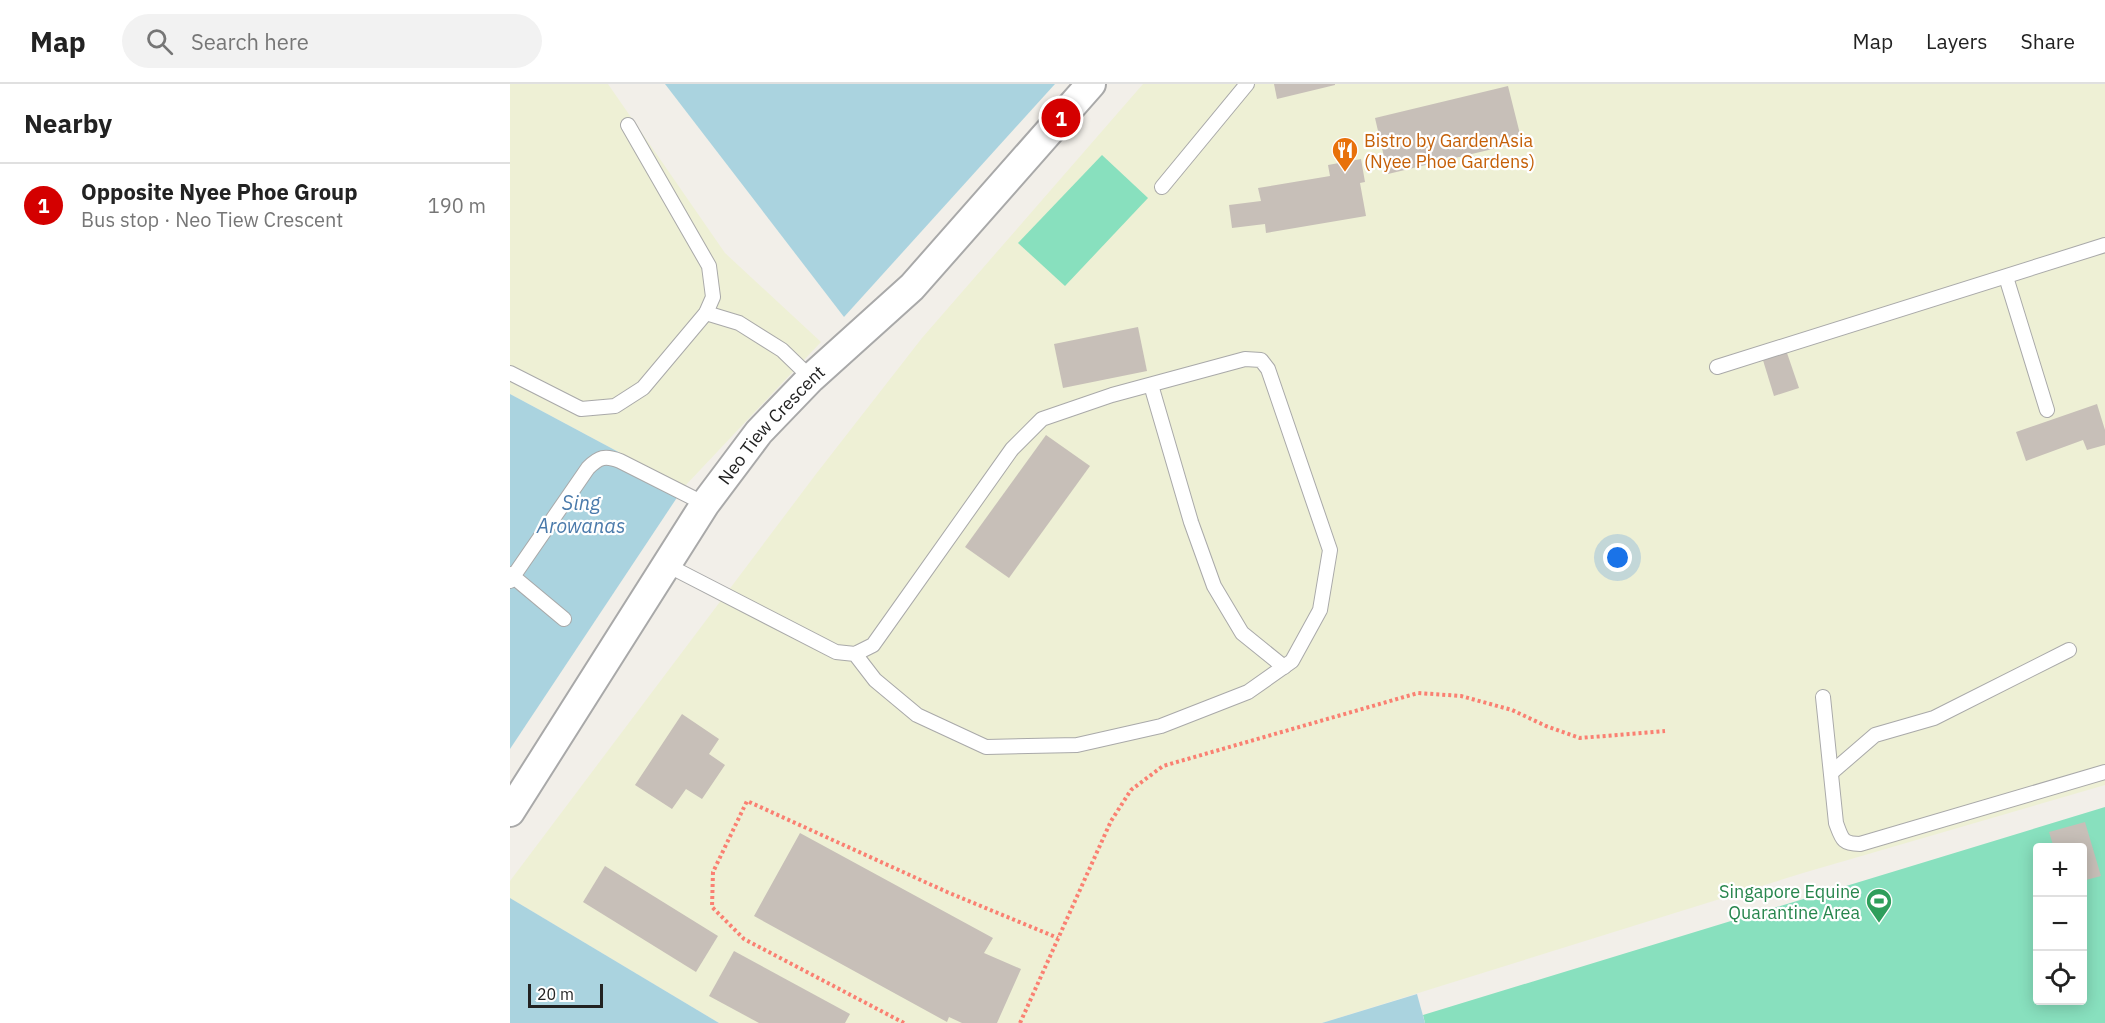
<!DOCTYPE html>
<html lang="en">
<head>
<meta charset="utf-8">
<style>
	body { margin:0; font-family:"IBM Plex Sans",sans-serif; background:#f2f2f2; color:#222 }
	.controls { position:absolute; right:18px; bottom:18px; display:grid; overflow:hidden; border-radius:6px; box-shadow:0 3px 15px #0003 }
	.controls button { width:54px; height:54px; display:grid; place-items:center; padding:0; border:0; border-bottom:2px solid #e0e0e0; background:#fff; color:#222; font:30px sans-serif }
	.scale { position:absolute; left:18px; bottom:15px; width:75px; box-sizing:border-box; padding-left:6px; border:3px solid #222; border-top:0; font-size:16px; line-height:21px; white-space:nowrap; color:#222; -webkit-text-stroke:4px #fff; paint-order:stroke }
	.you { position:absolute; left:1108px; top:474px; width:21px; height:21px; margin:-15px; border:4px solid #fff; border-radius:50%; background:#1a73e8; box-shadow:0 0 0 9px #1a73e833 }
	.badge { display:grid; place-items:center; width:39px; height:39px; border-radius:50%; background:#d40000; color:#fff; font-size:20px; font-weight:700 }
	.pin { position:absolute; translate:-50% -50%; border:3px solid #fff; box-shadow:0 2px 6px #0006 }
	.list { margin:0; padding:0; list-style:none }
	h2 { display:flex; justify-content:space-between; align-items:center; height:78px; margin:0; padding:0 24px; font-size:26px }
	h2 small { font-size:20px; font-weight:400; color:#767676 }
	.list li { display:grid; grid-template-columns:39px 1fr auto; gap:18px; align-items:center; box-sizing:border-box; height:84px; padding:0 24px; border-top:2px solid #e0e0e0 }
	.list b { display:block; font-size:22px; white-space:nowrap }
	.list p { margin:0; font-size:20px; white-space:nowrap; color:#767676 }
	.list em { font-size:20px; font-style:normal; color:#767676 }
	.icon { flex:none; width:33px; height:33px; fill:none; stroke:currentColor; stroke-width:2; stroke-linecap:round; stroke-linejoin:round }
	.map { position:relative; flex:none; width:1595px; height:939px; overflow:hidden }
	header { display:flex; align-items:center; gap:36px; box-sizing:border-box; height:84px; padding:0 30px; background:#fff; border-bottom:2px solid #e0e0e0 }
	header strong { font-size:28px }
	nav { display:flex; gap:33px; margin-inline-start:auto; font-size:21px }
	.search { width:420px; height:54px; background:#f2f2f2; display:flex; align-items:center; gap:15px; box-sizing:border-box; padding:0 21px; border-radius:33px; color:#767676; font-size:22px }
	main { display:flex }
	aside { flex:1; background:#fff }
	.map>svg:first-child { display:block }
	.farmland { fill:#eef0d5 }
	.pitch { fill:#88e0be; fill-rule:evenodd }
	.water { fill:#aad3df }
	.building { fill:#c7bfb8 }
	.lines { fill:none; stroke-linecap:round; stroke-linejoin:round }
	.lane-casing { stroke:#a9a9a9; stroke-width:16 }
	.street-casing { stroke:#a9a9a9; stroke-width:32 }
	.path { stroke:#fa8072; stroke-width:4; stroke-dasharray:3 3; stroke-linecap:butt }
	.lane { stroke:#fff; stroke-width:14 }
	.street { stroke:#fff; stroke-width:28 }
	.labels { text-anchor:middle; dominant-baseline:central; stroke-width:4.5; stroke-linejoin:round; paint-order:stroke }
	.food-label { font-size:18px; fill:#c56008; stroke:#fff; text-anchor:start }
	.street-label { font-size:18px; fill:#222; stroke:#fff }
	.leisure-label { font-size:18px; fill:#27864d; stroke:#fff; text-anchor:end }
	.water-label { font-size:20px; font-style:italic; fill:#4a7aab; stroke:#fff }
</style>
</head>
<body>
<header>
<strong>Map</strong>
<div class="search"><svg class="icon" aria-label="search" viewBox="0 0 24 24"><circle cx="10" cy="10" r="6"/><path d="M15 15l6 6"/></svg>Search here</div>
<nav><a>Map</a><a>Layers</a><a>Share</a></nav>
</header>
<main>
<aside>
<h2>Nearby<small></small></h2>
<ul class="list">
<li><span class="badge">1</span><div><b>Opposite Nyee Phoe Group</b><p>Bus stop · Neo Tiew Crescent</p></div><em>190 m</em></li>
</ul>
</aside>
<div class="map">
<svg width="1595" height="939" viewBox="0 0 1595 939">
	<rect width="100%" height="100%" fill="#f2efe9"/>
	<g class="farmland">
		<path d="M0 0H98L215 169 311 258 174 403 0 310Z"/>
		<path d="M633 0H1595V701L1293 789 812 939H209L0 814V797L306 390 412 254Z"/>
	</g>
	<g class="pitch">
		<path d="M592 71 638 114 555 202 508 159Z"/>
		<path d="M1595 723V939H915L913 931ZM1528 764H1572V916H1528Z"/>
	</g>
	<g class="water">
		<path d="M155 0H545L334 233Z"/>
		<path d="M0 310 174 403 0 665Z"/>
		<path d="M0 814 209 939H0Z"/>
		<path d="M907 910 915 939H812Z"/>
	</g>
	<g class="building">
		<path d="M764 0H825V1L767 15Z"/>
		<path d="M998 2 1012 58 878 90 865 34Z"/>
		<path d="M851 75 855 98 850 99 856 132 756 149 755 140 722 144 719 121 751 117 748 104 820 92 818 81Z"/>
		<path d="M628 243 637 287 553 304 544 260Z"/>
		<path d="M1276 266 1289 304 1264 312 1252 273Z"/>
		<path d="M1587 320 1595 346V361L1577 366 1573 356 1516 377 1506 348Z"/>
		<path d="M536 351 580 382 499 494 455 463Z"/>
		<path d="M172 630 209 655 199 670 215 681 192 715 176 705 162 725 125 701Z"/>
		<path d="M1575 738 1591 792 1572 797V764H1544L1539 748Z"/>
		<path d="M290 749 483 854 474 869 511 885 487 939H452L439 933 437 938 244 832Z"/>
		<path d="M95 782 208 852 186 888 73 818Z"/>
		<path d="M224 867 340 930 335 939H249L199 912Z"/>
	</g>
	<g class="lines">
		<g class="lane-casing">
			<g id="lane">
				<path d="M652 103 737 0"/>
				<path d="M1496 193 1537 326"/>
				<path d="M196 229 229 239 272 266 301 294"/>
				<path d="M1207 283 1595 161"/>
				<path d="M0 289 71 325 105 322 133 304 196 229 203 213 199 182 118 41"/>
				<path d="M641 301 681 438 704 502 732 549 774 583"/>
				<path d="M157 481 326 568 345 570 363 561 502 365 532 335 602 311 735 275 751 276 758 285 820 466 810 526 782 577 738 608 651 642 567 661 476 663 407 631 365 596 345 570"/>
				<path d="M0 490 54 535"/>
				<path d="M0 497 78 384C89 373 95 371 110 377L195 420"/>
				<path d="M1313 613 1326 739C1332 755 1332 760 1350 760L1595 688"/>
				<path d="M1321 689 1365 651 1424 634 1559 566"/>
			</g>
		</g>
		<g class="street-casing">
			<g id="street">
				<path id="s1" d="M0 728 195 420 249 348 301 294 402 203 581 0"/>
			</g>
		</g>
		<g class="path">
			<path d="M394 939 234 855 202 823 203 788 237 717 437 808 548 854"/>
			<path d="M510 939 601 737 621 706 653 682 908 609 951 612 1002 626 1036 642 1070 654 1155 647"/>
		</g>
		<use href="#lane" class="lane"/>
		<use href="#street" class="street"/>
	</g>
	<defs>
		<g id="restaurant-pin" transform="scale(1.35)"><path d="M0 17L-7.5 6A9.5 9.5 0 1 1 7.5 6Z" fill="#e8710a" stroke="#fff"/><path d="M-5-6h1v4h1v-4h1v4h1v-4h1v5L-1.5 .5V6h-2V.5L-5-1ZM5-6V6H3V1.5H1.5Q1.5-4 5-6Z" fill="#fff"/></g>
		<g id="stadium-pin" transform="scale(1.35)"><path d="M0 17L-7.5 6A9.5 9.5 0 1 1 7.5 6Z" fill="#2e9e5b" stroke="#fff"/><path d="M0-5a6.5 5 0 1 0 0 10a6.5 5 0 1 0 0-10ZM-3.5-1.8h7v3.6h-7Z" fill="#fff"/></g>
	</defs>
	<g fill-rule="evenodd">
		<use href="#restaurant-pin" x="835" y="66"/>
		<use href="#stadium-pin" x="1369" y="817"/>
	</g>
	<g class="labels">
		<g class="food-label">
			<text x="854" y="56">Bistro by GardenAsia<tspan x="854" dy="21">(Nyee Phoe Gardens)</tspan></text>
		</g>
		<g class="street-label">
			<text stroke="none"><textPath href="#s1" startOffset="468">Neo Tiew Crescent</textPath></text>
		</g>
		<g class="leisure-label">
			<text x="1350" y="807">Singapore Equine<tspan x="1350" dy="21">Quarantine Area</tspan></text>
		</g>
		<g class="water-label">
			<text x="71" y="418">Sing<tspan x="71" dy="23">Arowanas</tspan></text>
		</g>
	</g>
</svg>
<div class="controls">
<button>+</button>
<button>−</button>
<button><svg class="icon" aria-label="locate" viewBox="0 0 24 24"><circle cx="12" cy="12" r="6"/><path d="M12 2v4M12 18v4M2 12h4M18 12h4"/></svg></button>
</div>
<div class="scale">20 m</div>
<div class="you"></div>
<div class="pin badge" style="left:551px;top:34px">1</div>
</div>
</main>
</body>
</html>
